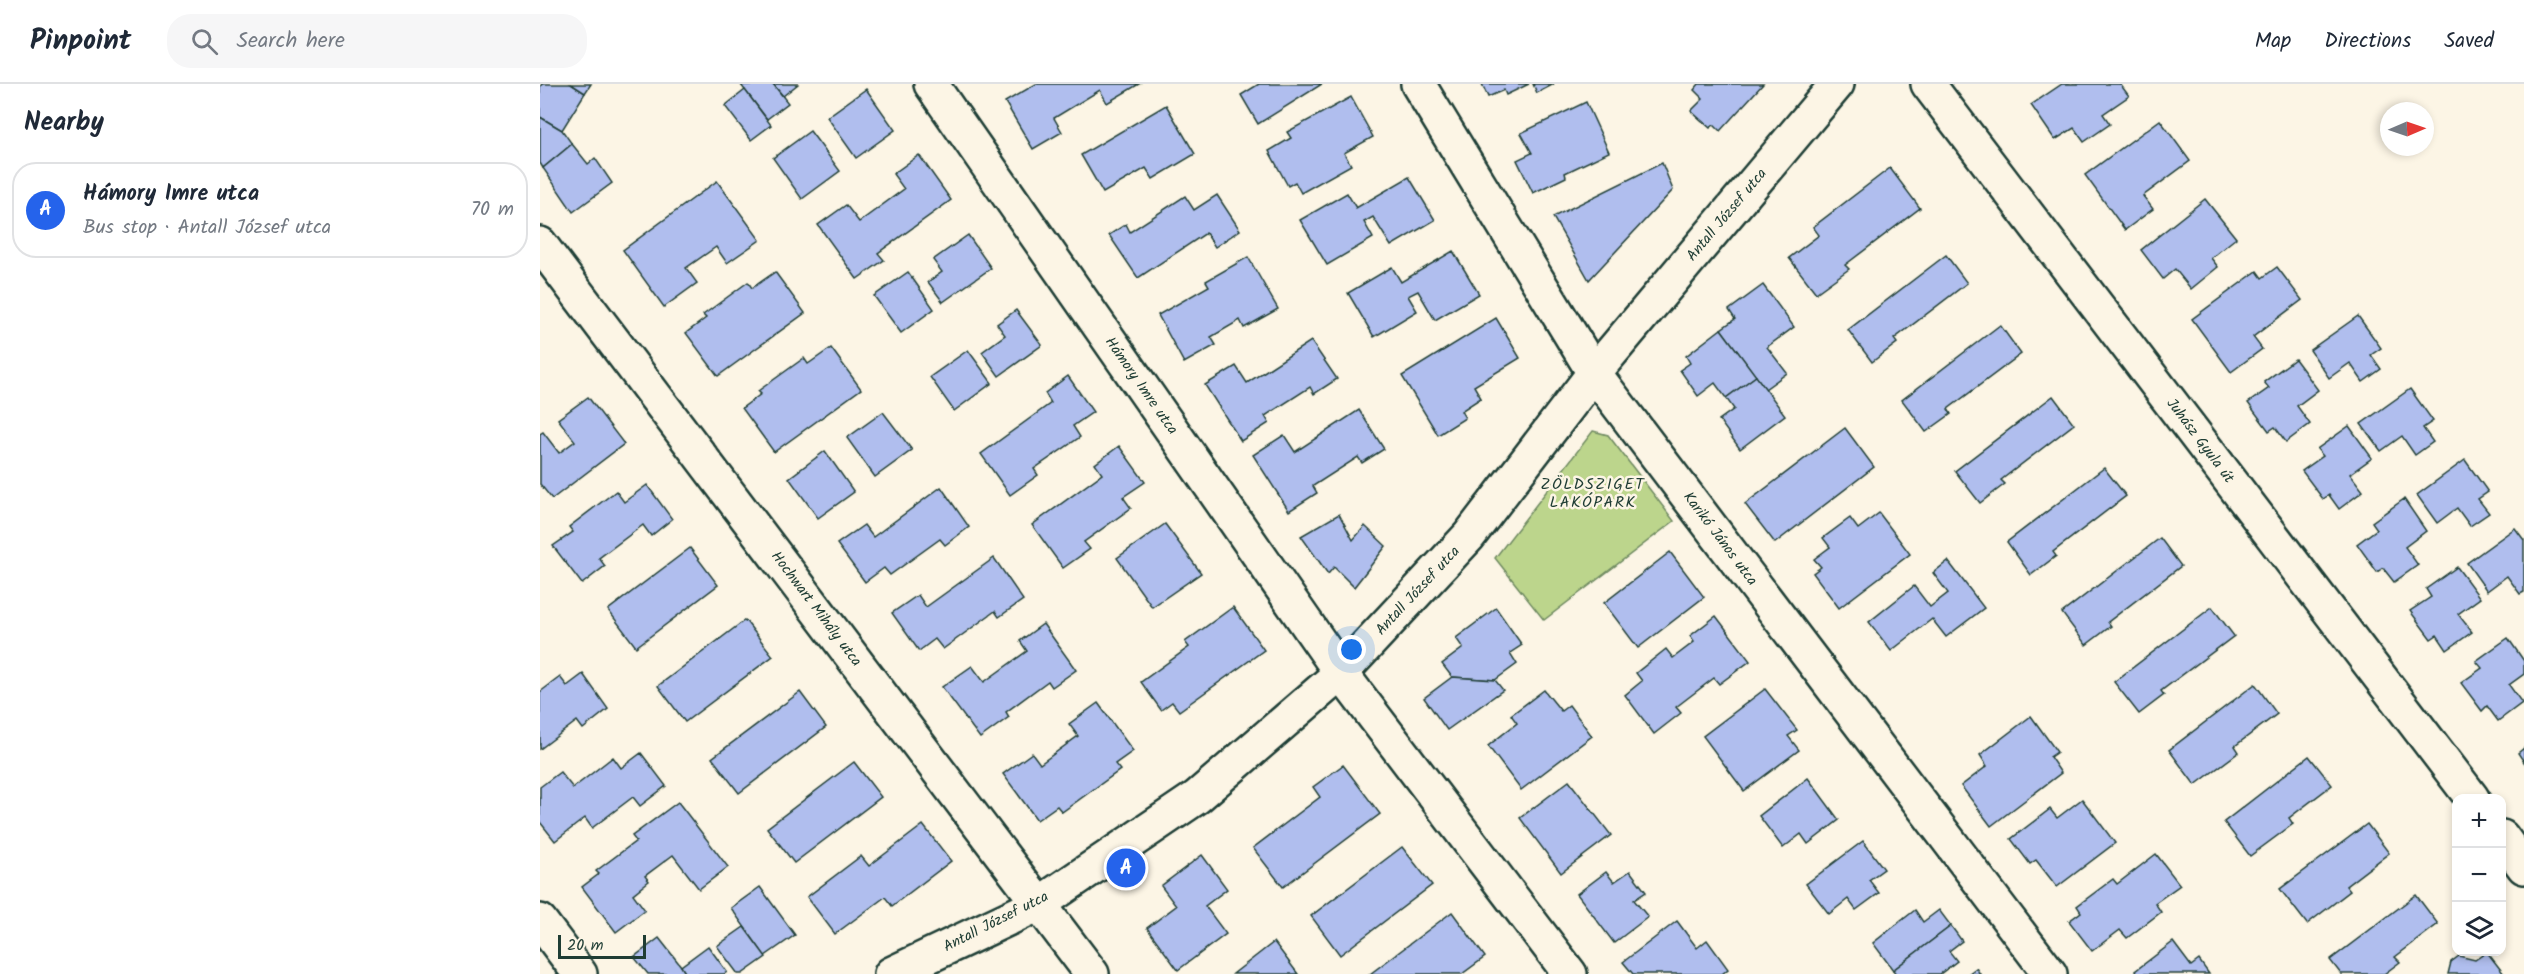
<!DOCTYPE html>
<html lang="en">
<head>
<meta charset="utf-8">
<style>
	body { margin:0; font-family:Kalam,sans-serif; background:#f6f6f7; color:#1f2937 }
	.controls { position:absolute; right:18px; bottom:18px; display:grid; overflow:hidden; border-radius:12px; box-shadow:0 3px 9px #0003 }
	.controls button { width:54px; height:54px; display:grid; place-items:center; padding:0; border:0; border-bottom:2px solid #e0e1e3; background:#fff; color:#1f2937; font:30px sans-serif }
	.compass { position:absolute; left:1840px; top:18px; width:54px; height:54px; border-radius:50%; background:#fff; box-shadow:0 3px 9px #0003; rotate:88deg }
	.scale { position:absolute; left:18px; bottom:15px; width:88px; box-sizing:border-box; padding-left:6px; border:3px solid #1f3d34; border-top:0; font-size:16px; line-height:21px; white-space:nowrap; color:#1f3d34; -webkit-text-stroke:4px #fcf5e5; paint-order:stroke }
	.you { position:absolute; left:812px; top:566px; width:21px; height:21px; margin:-15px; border:4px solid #fff; border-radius:50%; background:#1a73e8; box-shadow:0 0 0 9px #1a73e833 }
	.badge { display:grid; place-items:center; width:39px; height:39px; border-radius:50%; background:#2563eb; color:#fff; font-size:20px; font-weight:700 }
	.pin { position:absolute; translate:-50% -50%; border:3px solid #fff; box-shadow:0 2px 6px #0006 }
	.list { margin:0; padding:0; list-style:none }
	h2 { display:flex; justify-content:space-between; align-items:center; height:78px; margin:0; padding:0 24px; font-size:26px }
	h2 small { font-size:20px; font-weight:400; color:#747a83 }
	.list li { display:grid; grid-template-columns:39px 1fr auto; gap:18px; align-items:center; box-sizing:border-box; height:96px; margin:0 12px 12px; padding:0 12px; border:2px solid #e0e1e3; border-radius:24px }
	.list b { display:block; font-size:22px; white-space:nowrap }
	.list p { margin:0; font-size:20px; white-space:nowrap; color:#747a83 }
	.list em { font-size:20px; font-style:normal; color:#747a83 }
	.icon { flex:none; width:33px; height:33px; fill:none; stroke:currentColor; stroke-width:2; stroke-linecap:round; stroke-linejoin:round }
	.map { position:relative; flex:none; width:1984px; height:890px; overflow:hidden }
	header { display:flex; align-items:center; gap:36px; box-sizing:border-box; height:84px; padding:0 30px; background:#fff; border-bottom:2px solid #e0e1e3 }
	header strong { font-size:28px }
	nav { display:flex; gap:33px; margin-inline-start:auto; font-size:21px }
	.search { width:420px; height:54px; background:#f6f6f7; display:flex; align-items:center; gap:15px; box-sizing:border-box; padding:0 21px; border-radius:24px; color:#747a83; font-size:22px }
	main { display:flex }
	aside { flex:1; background:#fff }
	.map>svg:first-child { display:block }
	.green { fill:#bcd58c; stroke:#6e8960; stroke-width:1.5 }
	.building { fill:#b0beee; stroke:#1f3d34; stroke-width:1.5 }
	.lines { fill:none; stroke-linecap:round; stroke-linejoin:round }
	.street-casing { stroke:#1f3d34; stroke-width:38 }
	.secondary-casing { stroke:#1f3d34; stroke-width:38 }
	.street { stroke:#fcf5e5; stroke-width:33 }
	.secondary { stroke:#fcf5e5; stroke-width:33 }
	.labels { text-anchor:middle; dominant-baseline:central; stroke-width:5; stroke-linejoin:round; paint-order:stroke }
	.street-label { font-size:15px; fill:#1f3d34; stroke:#fcf5e5 }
	.neighbourhood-label { font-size:16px; letter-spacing:1.5px; fill:#1f3d34; stroke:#fcf5e5 }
</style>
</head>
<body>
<header>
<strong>Pinpoint</strong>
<div class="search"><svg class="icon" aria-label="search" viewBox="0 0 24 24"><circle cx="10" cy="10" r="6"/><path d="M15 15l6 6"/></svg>Search here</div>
<nav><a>Map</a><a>Directions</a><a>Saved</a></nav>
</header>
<main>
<aside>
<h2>Nearby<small></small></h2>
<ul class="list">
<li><span class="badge">A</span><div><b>Hámory Imre utca</b><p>Bus stop · Antall József utca</p></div><em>70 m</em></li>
</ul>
</aside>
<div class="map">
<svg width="1984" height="890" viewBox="0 0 1984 890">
	<rect width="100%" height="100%" fill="#fcf5e5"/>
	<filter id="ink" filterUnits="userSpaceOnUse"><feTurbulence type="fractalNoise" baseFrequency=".0167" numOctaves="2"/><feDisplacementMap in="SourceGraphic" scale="12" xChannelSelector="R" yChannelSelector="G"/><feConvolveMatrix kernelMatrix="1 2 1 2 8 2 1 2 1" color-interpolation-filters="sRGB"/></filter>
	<g filter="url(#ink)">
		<path class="green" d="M1053 347 1068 351 1134 437 1004 536 955 474Z"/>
		<g class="building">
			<path d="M2 0H31L45 9 22 46 0 33V3Z"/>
			<path d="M31 0H51L45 9Z"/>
			<path d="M233 0H258L243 12Z"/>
			<path d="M233 0 248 19 227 35 201 1Z"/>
			<path d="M496 0H599L567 19 560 6 514 34 522 48 493 65 465 18Z"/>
			<path d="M719 0H782L718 40 701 11Z"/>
			<path d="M942 0H989L966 11 964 6 948 13Z"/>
			<path d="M993 0H1014L997 9Z"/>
			<path d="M1159 0H1223L1180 47 1174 41 1170 44 1151 27 1163 15 1154 6Z"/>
			<path d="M1522 0H1580L1589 12 1563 30 1570 40 1544 58 1534 44 1515 56 1491 21Z"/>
			<path d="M326 5 355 46 316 74 287 33Z"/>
			<path d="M205 6 231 41 211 56 185 22Z"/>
			<path d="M811 13 833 53 804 69 811 81 761 109 755 98 748 102 729 67 751 54 747 48Z"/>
			<path d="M1046 18 1069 68 1025 89 1026 93 993 109 977 76 992 69 981 49Z"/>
			<path d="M626 21 655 70 613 95 606 84 563 109 541 71Z"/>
			<path d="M0 33 22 46 32 60 3 84 0 79Z"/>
			<path d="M1620 36 1650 77 1603 112 1613 125 1585 146 1545 91Z"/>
			<path d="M270 47 300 87 262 115 233 74Z"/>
			<path d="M32 60 48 80 55 74 72 99 33 128 3 84Z"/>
			<path d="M379 71 411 116 338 169 344 176 317 195 278 141 306 121 319 138 364 105 353 90Z"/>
			<path d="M1122 79 1133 106 1049 196 1013 133Z"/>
			<path d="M1350 84 1380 124 1305 181 1309 185 1276 209 1249 174 1279 151 1273 143Z"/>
			<path d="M869 93 895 136 851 162 833 133 824 138 833 154 787 181 760 136 807 109 816 124Z"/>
			<path d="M177 97 220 156 187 179 176 163 146 184 157 199 124 223 83 166Z"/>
			<path d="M677 111 700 146 675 163 666 149 598 194 569 151 586 140 590 148 645 112 654 126Z"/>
			<path d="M1665 115 1696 154 1671 174 1678 183 1651 205 1635 185 1623 195 1601 166Z"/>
			<path d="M428 151 451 184 403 218 388 198 402 188 393 176Z"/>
			<path d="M913 167 939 210 895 236 878 207 868 212 877 227 834 253 808 209 852 183 861 198Z"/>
			<path d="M1406 171 1427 199 1354 255 1357 259 1332 278 1308 246Z"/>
			<path d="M708 173 738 225 704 244 700 236 671 253 676 261 644 279 618 231 669 202 666 197Z"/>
			<path d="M1737 183 1762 216 1713 253 1722 265 1691 288 1652 235 1717 187 1722 194Z"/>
			<path d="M235 188 265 229 178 292 146 249 166 234 163 231 208 198 212 204Z"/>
			<path d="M368 188 394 225 361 249 334 212Z"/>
			<path d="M1223 201 1254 243 1227 263 1247 289 1225 305 1181 245 1195 235 1189 226Z"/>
			<path d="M476 226 502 261 459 292 442 268 465 251 457 240Z"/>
			<path d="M1818 232 1841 264 1831 271 1841 285 1823 298 1810 279 1789 294 1770 266Z"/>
			<path d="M956 234 980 274 934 302 941 314 921 327 925 334 898 351 862 292Z"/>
			<path d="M1460 241 1481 270 1408 325 1411 330 1386 348 1362 316Z"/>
			<path d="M1181 245 1216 292 1186 314 1175 299 1158 312 1140 286 1150 279 1146 272Z"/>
			<path d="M771 257 797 295 774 310 770 303 725 332 729 339 701 357 665 301 696 282 707 299Z"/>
			<path d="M291 264 321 305 234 368 202 324 221 310 218 307 264 274 268 280Z"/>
			<path d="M428 266 452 299 414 327 390 293Z"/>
			<path d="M1755 275 1778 306 1757 322 1770 340 1746 358 1735 343 1729 347 1708 319 1729 304 1724 298Z"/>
			<path d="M528 292 553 328 533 342 540 353 494 385 498 391 470 411 441 370 511 319 505 309Z"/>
			<path d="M1216 292 1245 331 1200 365 1179 336 1194 325 1186 314Z"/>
			<path d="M1870 305 1893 337 1883 344 1893 358 1875 371 1862 352 1841 367 1821 340Z"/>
			<path d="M1513 312 1534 340 1461 396 1465 400 1440 419 1415 387Z"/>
			<path d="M48 313 84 360 12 415 0 400V350L3 348 19 369 35 357 18 335Z"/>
			<path d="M819 326 844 365 822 379 818 373 773 402 777 409 749 427 713 371 744 351 755 368Z"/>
			<path d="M343 328 372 366 335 393 307 354Z"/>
			<path d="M1809 342 1832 374 1810 390 1823 407 1799 425 1789 411 1783 415 1762 387 1783 372 1777 365Z"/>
			<path d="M1305 344 1334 383 1235 459 1205 420Z"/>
			<path d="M579 362 605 398 583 413 591 424 544 458 550 465 523 484 492 441 562 390 555 380Z"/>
			<path d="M285 367 314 408 278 434 249 394Z"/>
			<path d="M1925 376 1948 408 1938 415 1949 429 1930 442 1917 424 1897 439 1877 411Z"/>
			<path d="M1564 384 1586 412 1513 468 1516 472 1491 491 1467 458Z"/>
			<path d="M107 401 132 435 111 452 103 441 59 474 65 482 42 500 13 462 33 448 29 443 76 407 84 418Z"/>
			<path d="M401 403 429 443 405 461 400 455 350 491 344 484 325 498 297 460 324 441 333 453Z"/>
			<path d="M1864 415 1886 447 1865 463 1878 481 1854 498 1843 484 1837 488 1817 460 1837 445 1832 438Z"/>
			<path d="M1339 429 1370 470 1299 524 1273 489 1281 483 1274 475 1290 463 1283 454 1310 434 1318 445Z"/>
			<path d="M799 430 813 456 825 442 846 462 814 503 794 483 788 490 761 452Z"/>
			<path d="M625 440 661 489 612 523 577 474Z"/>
			<path d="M1975 444 1984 456V508L1980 510 1967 492 1947 507 1927 479Z"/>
			<path d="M1620 454 1641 482 1568 538 1571 542 1546 561 1522 529Z"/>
			<path d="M150 464 178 501 96 563 68 526Z"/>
			<path d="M1130 468 1164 513 1098 564 1064 519Z"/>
			<path d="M454 474 483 516 459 533 455 527 403 565 395 555 379 567 352 529 378 511 386 523Z"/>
			<path d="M1408 477 1444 524 1406 553 1392 535 1351 567 1329 538 1374 502 1390 523 1408 509 1393 489Z"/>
			<path d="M1917 483 1940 514 1918 530 1932 548 1907 566 1897 551 1891 555 1870 527 1891 513 1886 505Z"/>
			<path d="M693 523 724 566 639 627 632 618 621 626 601 598 649 563 645 558Z"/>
			<path d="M1672 523 1694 552 1621 607 1624 611 1599 630 1574 598Z"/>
			<path d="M956 524 982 561 970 569 977 580 955 596 912 593 902 580 923 564 916 554Z"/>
			<path d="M1176 532 1210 577 1179 600 1174 594 1136 623 1141 629 1114 650 1085 611 1102 597 1096 589 1126 565 1133 574 1154 558 1150 552Z"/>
			<path d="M205 536 233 572 145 638 118 602Z"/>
			<path d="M503 540 536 586 512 603 508 597 466 628 469 633 440 654 402 603 432 582 444 598 487 567 480 557Z"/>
			<path d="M1968 554 1984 577V590L1969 601 1982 619 1958 637 1947 622 1942 627 1921 599 1942 584 1936 577Z"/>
			<path d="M43 590 68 625 43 645 37 637 0 665V608L20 593 27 602Z"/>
			<path d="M912 593 955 596 963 606 907 646 884 614Z"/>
			<path d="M1715 600 1737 630 1695 662 1699 668 1655 701 1629 666Z"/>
			<path d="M1225 605 1257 646 1248 652 1259 666 1204 707 1163 652Z"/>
			<path d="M1004 606 1021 627 1029 621 1052 652 981 706 948 662 977 639 971 631Z"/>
			<path d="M260 608 286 643 199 709 172 674Z"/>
			<path d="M558 619 593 667 575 680 580 686 522 728 517 722 497 736 463 690 492 669 500 680 538 652 529 640Z"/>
			<path d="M1491 632 1517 668 1510 673 1521 689 1451 742 1421 702 1447 682 1440 671Z"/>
			<path d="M1984 664V678L1978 669Z"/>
			<path d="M101 669 126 702 100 722 93 713 52 744 45 734 15 757 0 738V703L20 688 33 704 73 673 81 684Z"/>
			<path d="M1769 672 1792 701 1749 734 1753 740 1710 772 1684 738Z"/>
			<path d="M314 678 341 713 254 779 227 744Z"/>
			<path d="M803 681 840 730 743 803 713 764 780 713 773 703Z"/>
			<path d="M1268 694 1299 736 1268 760 1261 750 1243 764 1219 732Z"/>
			<path d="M1029 697 1071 751 1021 789 980 734Z"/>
			<path d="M1542 715 1575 759 1517 803 1496 776 1490 780 1471 755 1510 725 1517 734Z"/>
			<path d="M138 718 188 783 159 805 133 771 105 792 109 797 93 810 105 826 76 848 42 803 59 790 56 787 96 757 92 752Z"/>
			<path d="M1827 740 1849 769 1806 802 1810 807 1767 840 1740 805Z"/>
			<path d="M383 741 411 777 352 822 345 813 295 850 267 813 321 772 329 782Z"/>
			<path d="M1323 757 1344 785 1329 796 1339 809 1316 826 1308 815 1289 830 1266 800Z"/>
			<path d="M862 763 892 801 800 871 771 832Z"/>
			<path d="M1616 770 1640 801 1615 819 1621 828 1587 854 1580 846 1552 867 1529 837 1541 828 1537 822 1573 795 1577 800Z"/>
			<path d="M662 771 687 805 665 822 686 850 638 886 607 844 636 822 621 802Z"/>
			<path d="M1090 787 1106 808 1094 816 1108 833 1074 859 1037 810 1066 788 1074 798Z"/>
			<path d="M220 803 255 851 225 872 191 824Z"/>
			<path d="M1876 811 1898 840 1855 873 1860 878 1844 890H1801L1790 876Z"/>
			<path d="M1375 826 1383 838 1399 826 1411 842 1353 886 1333 859Z"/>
			<path d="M912 828 945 873 922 890H830Z"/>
			<path d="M1137 837 1157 864 1167 856 1188 885 1182 890H1093L1083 878Z"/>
			<path d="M1411 842 1422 857 1409 867 1417 877 1400 890H1356L1353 886Z"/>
			<path d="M204 843 226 873 202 890H198L177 862Z"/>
			<path d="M119 854 141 882 146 890H108L94 873Z"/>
			<path d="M734 858 758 890H693Z"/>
			<path d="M1633 858 1651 882 1659 876 1669 890H1597L1595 887Z"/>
			<path d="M168 862 187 888 184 890H146L141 882Z"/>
			<path d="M1947 868 1964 890H1908L1911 878 1919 872 1935 876Z"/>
			<path d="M1436 884 1440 890H1428Z"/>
		</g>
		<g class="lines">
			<g class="street-casing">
				<g id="street">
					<path d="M391 0 801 589 1030 890"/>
					<path d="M878 0 1054 289 1510 890"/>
					<path d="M0 160 552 890"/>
					<path d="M0 837 40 890"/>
					<path d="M351 890 499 820 657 713 801 589 929 452 1054 289 1297 0"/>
				</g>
			</g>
			<g class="secondary-casing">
				<g id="secondary">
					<path d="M1388 0 1932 714"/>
					<path d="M1962 753 1984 783"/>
				</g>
			</g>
			<use href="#street" class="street"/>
			<use href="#secondary" class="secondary"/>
		</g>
	</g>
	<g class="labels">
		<g class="street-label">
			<text transform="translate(1187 131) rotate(-50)">Antall József utca</text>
			<text transform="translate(601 302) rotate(55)">Hámory Imre utca</text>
			<text transform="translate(1660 357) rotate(53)">Juhász Gyula út</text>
			<text transform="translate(1180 455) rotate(53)">Karikó János utca</text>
			<text transform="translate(878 507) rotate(-47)">Antall József utca</text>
			<text transform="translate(276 525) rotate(53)">Hochwart Mihály utca</text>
			<text transform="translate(456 838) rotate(-27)">Antall József utca</text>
		</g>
		<g class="neighbourhood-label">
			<text x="1053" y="400">ZÖLDSZIGET<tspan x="1053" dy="18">LAKÓPARK</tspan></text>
		</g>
	</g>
</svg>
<div class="controls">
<button>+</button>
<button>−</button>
<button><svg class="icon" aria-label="layers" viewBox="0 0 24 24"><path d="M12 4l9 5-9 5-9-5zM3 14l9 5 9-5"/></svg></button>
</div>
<svg class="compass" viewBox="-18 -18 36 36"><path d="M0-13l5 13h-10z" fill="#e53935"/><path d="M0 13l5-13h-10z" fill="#747a83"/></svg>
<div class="scale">20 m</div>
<div class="you"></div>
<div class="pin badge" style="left:586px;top:784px">A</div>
</div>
</main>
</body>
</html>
